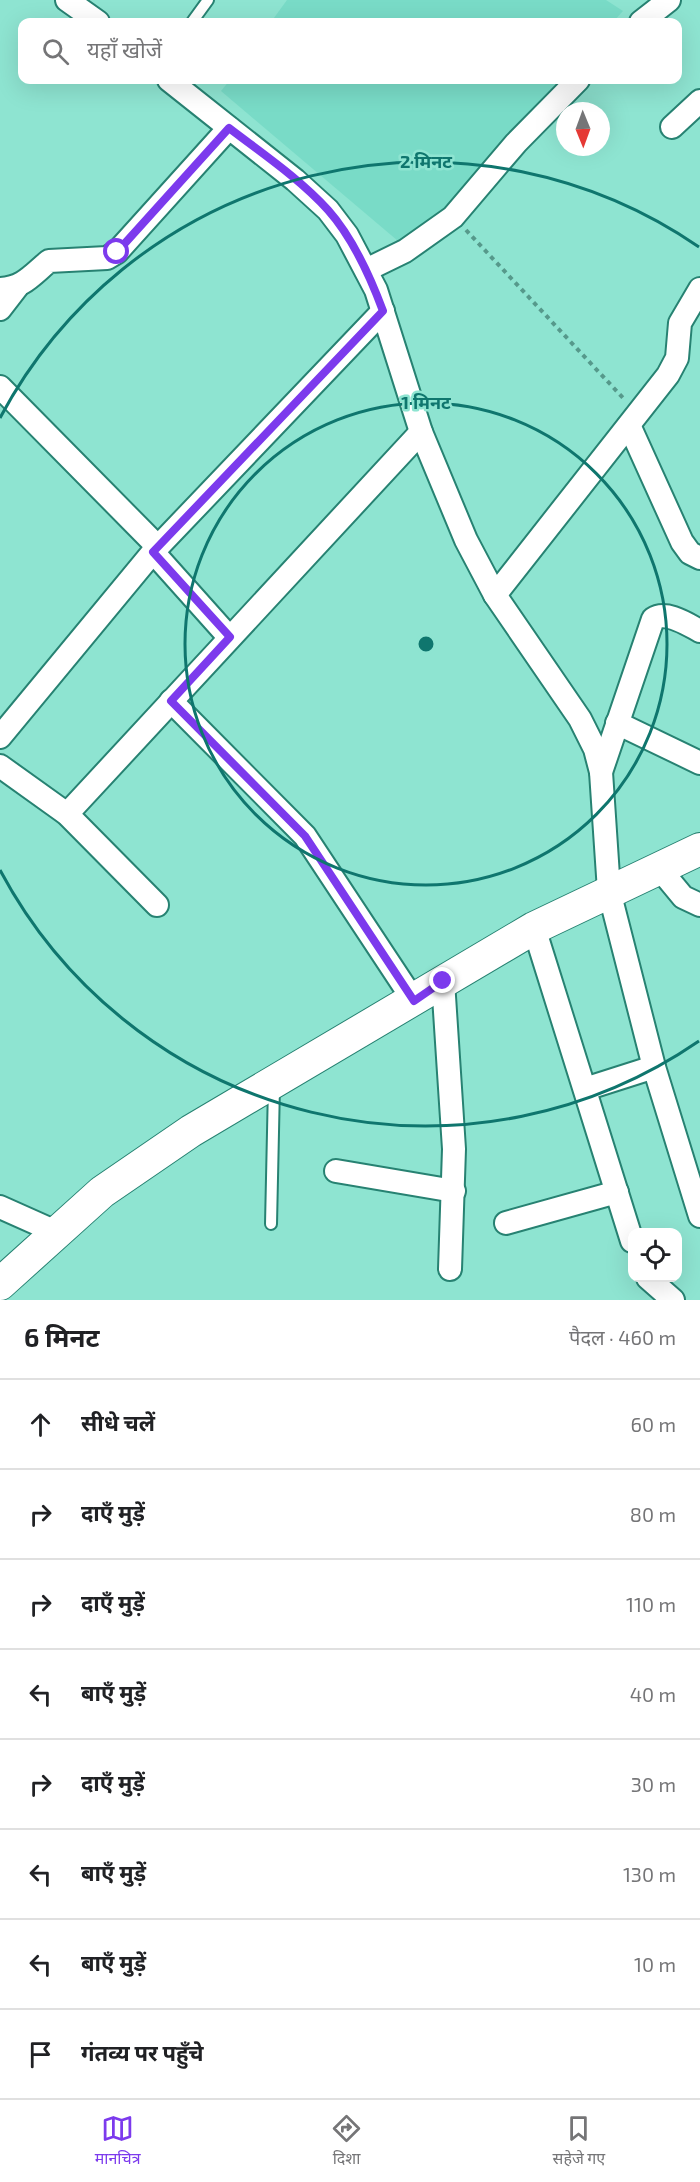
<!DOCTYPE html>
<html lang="hi">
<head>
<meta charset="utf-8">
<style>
	body { margin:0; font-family:"Exo 2","Noto Sans Devanagari",sans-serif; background:#f2f2f2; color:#202124 }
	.controls { position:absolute; right:18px; bottom:18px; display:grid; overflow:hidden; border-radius:12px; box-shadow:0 6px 24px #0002 }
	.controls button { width:54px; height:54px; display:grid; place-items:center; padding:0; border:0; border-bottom:2px solid #e0e0e0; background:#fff; color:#202124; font:30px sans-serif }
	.compass { position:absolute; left:556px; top:102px; width:54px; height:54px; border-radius:50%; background:#fff; box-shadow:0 6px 24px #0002; rotate:179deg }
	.stop { position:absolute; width:18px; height:18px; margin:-14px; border:4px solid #7c3aed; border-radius:50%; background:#fff }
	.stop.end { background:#7c3aed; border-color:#fff; box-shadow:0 2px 6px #0008 }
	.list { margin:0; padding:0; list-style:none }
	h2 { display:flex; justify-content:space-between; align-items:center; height:78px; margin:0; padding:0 24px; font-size:26px }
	h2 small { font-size:20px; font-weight:400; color:#757577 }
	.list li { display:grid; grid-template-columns:39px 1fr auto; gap:18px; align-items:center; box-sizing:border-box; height:90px; padding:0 24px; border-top:2px solid #e0e0e0 }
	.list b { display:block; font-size:22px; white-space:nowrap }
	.list em { font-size:20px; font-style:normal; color:#757577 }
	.icon { flex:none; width:33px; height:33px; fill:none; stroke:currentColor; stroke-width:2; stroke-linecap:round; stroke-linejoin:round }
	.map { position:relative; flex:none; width:700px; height:1300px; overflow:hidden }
	.search { position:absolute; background:#fff; box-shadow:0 6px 24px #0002; left:18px; right:18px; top:18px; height:66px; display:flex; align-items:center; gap:15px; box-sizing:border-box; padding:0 21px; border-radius:12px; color:#757577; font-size:22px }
	.sheet { height:798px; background:#fff }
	nav { display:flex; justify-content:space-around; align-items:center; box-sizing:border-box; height:84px; border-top:2px solid #e0e0e0; background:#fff; font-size:16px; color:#757577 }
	nav a { display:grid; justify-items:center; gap:3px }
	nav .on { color:#7c3aed }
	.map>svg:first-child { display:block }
	.built { fill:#79dbc7 }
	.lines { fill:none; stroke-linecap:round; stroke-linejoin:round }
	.lane-casing { stroke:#278272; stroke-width:14 }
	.street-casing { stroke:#278272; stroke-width:26 }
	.secondary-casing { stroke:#278272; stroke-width:34 }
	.path { stroke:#56998b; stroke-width:4; stroke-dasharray:4.5 4.5; stroke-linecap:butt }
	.lane { stroke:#fff; stroke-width:10 }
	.street { stroke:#fff; stroke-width:22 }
	.secondary { stroke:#fff; stroke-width:32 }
	.route { stroke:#7c3aed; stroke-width:8 }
	.ring { fill:none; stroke:#0f766e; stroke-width:3 }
	.centre { fill:#0f766e; stroke:#8ee4d1; stroke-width:3 }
	.ring-label { font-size:18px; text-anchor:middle; font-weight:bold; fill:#0f766e; stroke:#8ee4d1; stroke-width:5; stroke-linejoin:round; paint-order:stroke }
</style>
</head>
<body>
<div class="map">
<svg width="700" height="1300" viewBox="0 0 700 1300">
	<rect width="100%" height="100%" fill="#8ee4d1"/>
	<g class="built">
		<path d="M287 0H606L623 11 613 22H271Z"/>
		<path d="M230 80H563L411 252 221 91Z"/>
	</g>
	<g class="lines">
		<g class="lane-casing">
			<g id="lane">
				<path d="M192 22 208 0"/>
				<path d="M271 1224 274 1086"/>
			</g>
		</g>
		<g class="street-casing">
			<g id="street">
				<path d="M67 0 98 22"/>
				<path d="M641 22 669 0"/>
				<path d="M169 80 295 180 328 210 347 235 376 290 421 432 466 540 495 595 580 719 595 749 601 772 609 891 654 1067 700 1216"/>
				<path d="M672 127 700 101"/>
				<path d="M366 270 405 251 453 217 516 143 578 80"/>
				<path d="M0 289C23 288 32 275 49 261L107 258 117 252 229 128"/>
				<path d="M0 309 17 287"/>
				<path d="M0 387 158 547"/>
				<path d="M629 425 682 542 690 553 700 558"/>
				<path d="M153 552 229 637"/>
				<path d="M495 595 668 375 677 358 680 323 700 289"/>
				<path d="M171 701 305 836 414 1001"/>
				<path d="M617 723 700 763"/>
				<path d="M0 737 153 552 383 311"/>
				<path d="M0 766 67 814 157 905"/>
				<path d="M601 772 653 619C666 610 687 624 700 631"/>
				<path d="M67 814 421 432"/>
				<path d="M659 868 683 897 700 905"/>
				<path d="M534 928 632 1241"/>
				<path d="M443 981 454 1149 450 1269"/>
				<path d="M585 1089 654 1067"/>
				<path d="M336 1171 454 1191"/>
				<path d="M0 1207 56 1232"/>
				<path d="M506 1223 617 1192"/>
				<path d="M648 1278 673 1300"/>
			</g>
		</g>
		<g class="secondary-casing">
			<path id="secondary" d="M0 1284 102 1192 191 1131 534 928 700 849"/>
		</g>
		<path class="path" d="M466 230 625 400"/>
		<use href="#lane" class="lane"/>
		<use href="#street" class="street"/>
		<use href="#secondary" class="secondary"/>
	</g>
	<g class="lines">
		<path class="route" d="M117 252 229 128C263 154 300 179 328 210 353 238 370 276 383 311L153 552 230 637 171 701 305 836 414 1001 443 981"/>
	</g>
	<g class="ring">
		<circle cx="426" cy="644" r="241"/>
		<path d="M699 1041A482 482 0 0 1 0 870M0 418A482 482 0 0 1 699 247"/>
	</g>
	<circle cx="426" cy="644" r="9" class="centre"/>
	<g class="ring-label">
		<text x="426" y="168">2 मिनट</text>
		<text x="426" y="409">1 मिनट</text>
	</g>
</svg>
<div class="controls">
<button><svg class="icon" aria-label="locate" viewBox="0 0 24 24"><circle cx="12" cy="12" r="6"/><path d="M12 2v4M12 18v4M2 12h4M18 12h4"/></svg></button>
</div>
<svg class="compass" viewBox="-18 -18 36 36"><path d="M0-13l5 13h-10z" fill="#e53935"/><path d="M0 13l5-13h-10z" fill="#757577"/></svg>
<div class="stop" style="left:117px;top:252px"></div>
<div class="stop end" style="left:443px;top:981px"></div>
<div class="search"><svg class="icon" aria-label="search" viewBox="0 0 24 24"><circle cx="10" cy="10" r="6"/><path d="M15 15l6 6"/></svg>यहाँ खोजें</div>
</div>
<section class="sheet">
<h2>6 मिनट<small>पैदल · 460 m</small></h2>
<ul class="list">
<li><svg class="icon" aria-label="ahead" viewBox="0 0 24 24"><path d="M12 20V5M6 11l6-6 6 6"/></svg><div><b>सीधे चलें</b></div><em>60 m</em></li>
<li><svg class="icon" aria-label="right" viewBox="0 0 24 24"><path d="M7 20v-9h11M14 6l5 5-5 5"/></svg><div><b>दाएँ मुड़ें</b></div><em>80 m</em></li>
<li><svg class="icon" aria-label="right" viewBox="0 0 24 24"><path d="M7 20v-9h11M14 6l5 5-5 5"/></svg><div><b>दाएँ मुड़ें</b></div><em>110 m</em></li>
<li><svg class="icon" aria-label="left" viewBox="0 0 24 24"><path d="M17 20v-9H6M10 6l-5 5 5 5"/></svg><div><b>बाएँ मुड़ें</b></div><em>40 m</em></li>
<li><svg class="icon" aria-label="right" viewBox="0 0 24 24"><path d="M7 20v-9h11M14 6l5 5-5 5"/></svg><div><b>दाएँ मुड़ें</b></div><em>30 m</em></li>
<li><svg class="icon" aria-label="left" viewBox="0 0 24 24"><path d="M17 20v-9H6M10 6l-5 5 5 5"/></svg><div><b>बाएँ मुड़ें</b></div><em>130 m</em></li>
<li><svg class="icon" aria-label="left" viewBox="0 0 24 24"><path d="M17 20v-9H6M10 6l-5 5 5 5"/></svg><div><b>बाएँ मुड़ें</b></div><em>10 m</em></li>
<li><svg class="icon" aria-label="arrive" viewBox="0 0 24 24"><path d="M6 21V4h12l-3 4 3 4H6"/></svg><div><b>गंतव्य पर पहुँचे</b></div></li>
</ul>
</section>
<nav>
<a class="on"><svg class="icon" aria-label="map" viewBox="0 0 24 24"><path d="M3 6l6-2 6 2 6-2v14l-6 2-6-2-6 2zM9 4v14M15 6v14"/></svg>मानचित्र</a>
<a><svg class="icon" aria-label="directions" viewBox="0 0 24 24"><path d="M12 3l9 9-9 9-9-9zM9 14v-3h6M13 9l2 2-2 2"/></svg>दिशा</a>
<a><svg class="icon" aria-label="saved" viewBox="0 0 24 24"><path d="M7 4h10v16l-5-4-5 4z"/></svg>सहेजे गए</a>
</nav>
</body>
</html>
